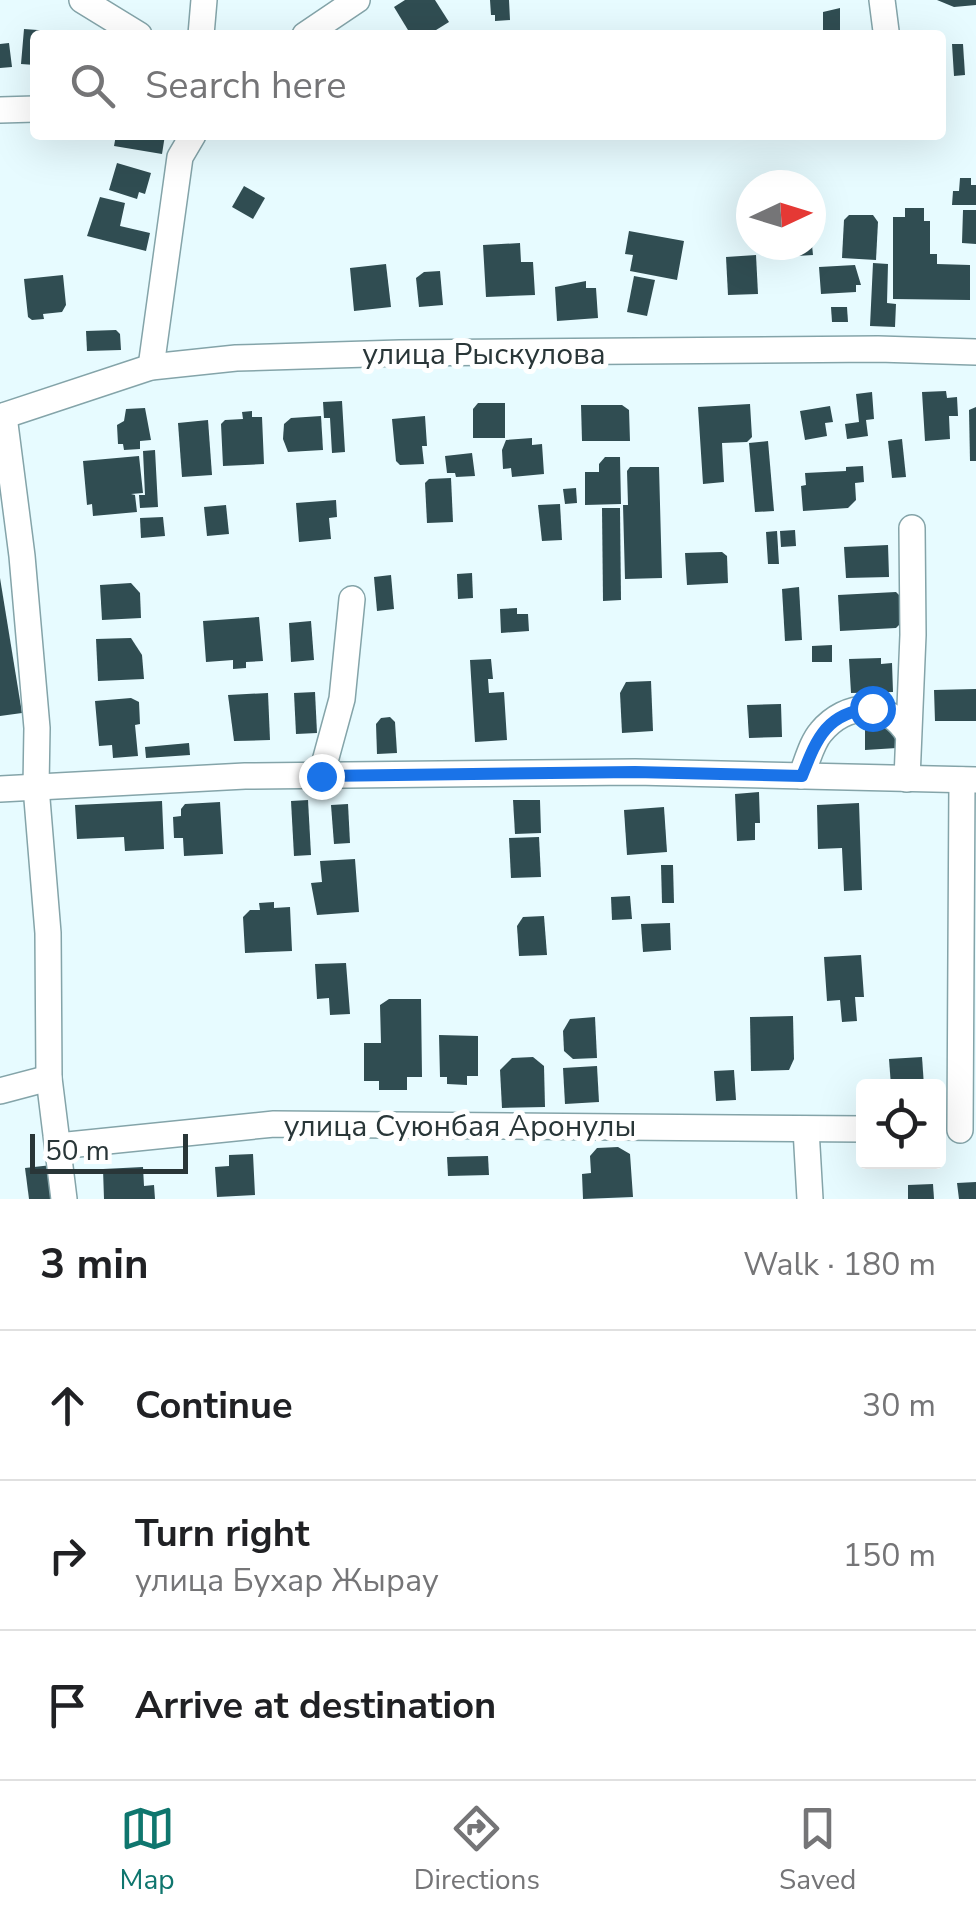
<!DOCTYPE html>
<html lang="en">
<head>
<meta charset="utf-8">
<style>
	body { margin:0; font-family:"Nunito Sans",sans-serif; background:#f6f6f6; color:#202124 }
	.controls { position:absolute; right:30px; bottom:30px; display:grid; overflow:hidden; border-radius:10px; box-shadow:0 10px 40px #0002 }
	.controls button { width:90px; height:90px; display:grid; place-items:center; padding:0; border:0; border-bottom:2px solid #e0e0e0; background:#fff; color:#202124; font:50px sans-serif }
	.compass { position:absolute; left:736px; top:170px; width:90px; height:90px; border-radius:50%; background:#fff; box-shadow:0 10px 40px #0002; rotate:86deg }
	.scale { position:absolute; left:30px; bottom:25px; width:158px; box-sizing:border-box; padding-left:10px; border:5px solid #293638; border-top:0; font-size:28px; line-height:35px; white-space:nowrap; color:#293638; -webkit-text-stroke:8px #fff; paint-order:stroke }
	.stop { position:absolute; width:30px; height:30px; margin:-22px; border:8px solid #1a73e8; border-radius:50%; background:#fff }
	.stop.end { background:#1a73e8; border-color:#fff; box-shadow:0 2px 10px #0008 }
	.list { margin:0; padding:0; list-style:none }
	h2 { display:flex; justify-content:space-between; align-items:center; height:130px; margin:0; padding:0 40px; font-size:42px }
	h2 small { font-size:32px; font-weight:400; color:#757577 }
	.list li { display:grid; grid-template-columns:65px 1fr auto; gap:30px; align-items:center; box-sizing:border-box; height:150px; padding:0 40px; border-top:2px solid #e0e0e0 }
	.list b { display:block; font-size:38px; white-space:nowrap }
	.list p { margin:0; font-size:32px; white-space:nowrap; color:#757577 }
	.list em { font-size:32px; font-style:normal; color:#757577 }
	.icon { flex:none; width:55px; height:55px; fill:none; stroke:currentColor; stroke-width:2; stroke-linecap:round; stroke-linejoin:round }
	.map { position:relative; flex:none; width:976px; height:1199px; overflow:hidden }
	.search { position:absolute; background:#fff; box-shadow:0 10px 40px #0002; left:30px; right:30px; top:30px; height:110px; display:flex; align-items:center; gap:25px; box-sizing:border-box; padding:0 35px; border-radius:10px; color:#757577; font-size:38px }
	.sheet { height:580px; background:#fff }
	nav { display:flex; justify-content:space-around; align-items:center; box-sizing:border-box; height:140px; border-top:2px solid #e0e0e0; background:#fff; font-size:28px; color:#757577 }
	nav a { display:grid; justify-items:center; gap:5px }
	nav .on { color:#0f766e }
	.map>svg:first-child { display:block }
	.building { fill:#304d52 }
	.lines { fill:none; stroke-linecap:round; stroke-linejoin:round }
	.minor-casing { stroke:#84a4a9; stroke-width:28 }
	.minor { stroke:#fff; stroke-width:25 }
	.route { stroke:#1a73e8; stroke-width:12 }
	.labels { text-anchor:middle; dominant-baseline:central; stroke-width:10; stroke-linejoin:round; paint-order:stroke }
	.street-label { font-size:30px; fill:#293638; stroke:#fff }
</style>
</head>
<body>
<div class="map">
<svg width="976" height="1199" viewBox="0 0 976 1199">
	<rect width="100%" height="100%" fill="#e7fbff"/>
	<g class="building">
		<path d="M405 0H435L449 22 428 35H411L394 7Z"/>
		<path d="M490 0H509L510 20 495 21V15H491Z"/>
		<path d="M937 0H976V5L954 7Z"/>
		<path d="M840 8V35H823V12Z"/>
		<path d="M24 29 65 32V35H35V65L21 64Z"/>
		<path d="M9 43 12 67 0 68V44Z"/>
		<path d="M952 44H963L965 75 954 76Z"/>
		<path d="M116 135H165L162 154 114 146Z"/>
		<path d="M117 163 151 173 145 194 139 192 137 199 109 190Z"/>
		<path d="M960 178H971V185H976V205H952L953 191H959Z"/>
		<path d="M244 186 265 198 253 219 232 207Z"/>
		<path d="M100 197 125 203 120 226 150 233 146 251 87 236Z"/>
		<path d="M905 208H924V221H930V254H937V264L970 265V300L893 299V217H905Z"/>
		<path d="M963 210H976V244L962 243Z"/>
		<path d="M849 215H873L878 222 876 260 842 258 844 220Z"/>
		<path d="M629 231 684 241 677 280 630 271 633 255 625 254Z"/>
		<path d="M520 243 521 262H533L535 295 486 297 483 245Z"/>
		<path d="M797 245H812L813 255 797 256Z"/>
		<path d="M756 255 758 294 728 295 726 257Z"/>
		<path d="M873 263 888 264 887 303 896 304 895 327 870 326Z"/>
		<path d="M386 264 391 307 354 311 350 268Z"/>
		<path d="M855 265 861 285H856V292L821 294 819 267Z"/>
		<path d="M440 271 443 305 419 307 416 278 424 272Z"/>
		<path d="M63 275 66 305 62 312 43 314 44 319 32 320 28 317 24 279Z"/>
		<path d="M634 276 655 280 647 316 627 312Z"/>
		<path d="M586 281V288H596L598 318 557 321 555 287Z"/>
		<path d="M831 307H847L848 322H832Z"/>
		<path d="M116 330 120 334 121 350 87 351 86 331Z"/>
		<path d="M946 391 947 398 957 397 958 416H949L950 439 925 441 922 392Z"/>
		<path d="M872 392 874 419 866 420 868 436 847 439 845 424 859 422 856 394Z"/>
		<path d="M342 401 345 452 332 453 330 418H324L323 402Z"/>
		<path d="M478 403H505V438H473V409Z"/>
		<path d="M750 404 752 437 747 442 722 443 724 482 703 484 698 407Z"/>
		<path d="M581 405H622L629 410 630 441H582Z"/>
		<path d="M830 406 833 422 825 423 827 436 805 440 800 411Z"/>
		<path d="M976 407V461H970L969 410Z"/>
		<path d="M145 408 151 440 140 441V449L124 450 123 444H118L117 425 124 421 126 409Z"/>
		<path d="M252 411V417H262L264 464 223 466 221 424 225 420 243 419 242 412Z"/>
		<path d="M321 416 323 450 288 452 283 439 284 424 291 418Z"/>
		<path d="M425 416 427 446H422L424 464 400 465 396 461 392 419Z"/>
		<path d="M208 420 212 475 182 477 178 423Z"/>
		<path d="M532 438V445L542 444 544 474 512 477 511 468 503 469 502 450 506 440Z"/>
		<path d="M902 439 906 477 892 478 888 441Z"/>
		<path d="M768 441 774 511 755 512 749 443Z"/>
		<path d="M155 450 158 507 140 508 139 495H145L143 451Z"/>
		<path d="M472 453 475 476 456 477 455 473H447L445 456Z"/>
		<path d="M139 456 143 493 131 494 135 495 137 512 93 516 92 504 87 505 83 461Z"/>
		<path d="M605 457H620L621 504 585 505V472H599V464Z"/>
		<path d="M863 466 864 482 855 483 856 500 848 508 803 511 801 486 806 485 805 473 846 471V467Z"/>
		<path d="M630 467H659L662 578 625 579 623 505H628L627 471Z"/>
		<path d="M451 478 453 522 427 523 425 483 429 479Z"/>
		<path d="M576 488 577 503 565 504 563 489Z"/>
		<path d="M336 500 337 517 329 518 331 539 299 542 296 503Z"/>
		<path d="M560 504 562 540 542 541 538 505Z"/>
		<path d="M226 505 229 534 207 536 204 507Z"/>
		<path d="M602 508H620L621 600 603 601Z"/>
		<path d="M163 517 165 536 141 538 140 518Z"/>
		<path d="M795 530 796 546 781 547 780 531Z"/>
		<path d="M777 531 779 564H768L766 532Z"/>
		<path d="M888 545 889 577 846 578 844 547Z"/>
		<path d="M722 552 727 556 728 583 687 585 685 553Z"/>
		<path d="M472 573 473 598 458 599 457 574Z"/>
		<path d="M391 575 394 609 377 611 374 577Z"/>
		<path d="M0 578 22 713 0 716Z"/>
		<path d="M131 583 140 593 141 618 102 620 100 585Z"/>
		<path d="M799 587 802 640 785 641 782 589Z"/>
		<path d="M896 592 904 600 903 621 896 628 840 631 838 595Z"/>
		<path d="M517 608V614H528L529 631 501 633 500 609Z"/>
		<path d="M259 617 263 661 246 662V668L233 669V660L206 662 203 621Z"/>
		<path d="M311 621 314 660 291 662 289 623Z"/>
		<path d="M131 638 142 655 144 679 98 681 96 639Z"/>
		<path d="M832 645V662H812V646Z"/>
		<path d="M881 658V664L892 663 893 692 851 693 849 659Z"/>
		<path d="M491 659 493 679H488L489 693 504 692 507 740 475 742 470 660Z"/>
		<path d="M651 681 653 731 622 733 620 693 626 682Z"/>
		<path d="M976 689V721H935L934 690Z"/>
		<path d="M315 692 317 733 296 734 294 693Z"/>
		<path d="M268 693 270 740 234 741 228 695Z"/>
		<path d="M131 698 139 702 140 724 135 725 138 756 113 758 112 745 99 746 95 701Z"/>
		<path d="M781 704 782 737 749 738 747 705Z"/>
		<path d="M390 717 395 722 397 753 377 754 376 724 381 718Z"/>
		<path d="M896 726 897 748 865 750V728Z"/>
		<path d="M189 743 190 755 146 758 145 747Z"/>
		<path d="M759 792 760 823H755V840L737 841 735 794Z"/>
		<path d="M308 800 311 855 294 856 291 801Z"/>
		<path d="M513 800H540L541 833 515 834Z"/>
		<path d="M162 801 164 849 125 851 124 837 77 839 75 805Z"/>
		<path d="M220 802 223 854 184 856 183 838H174L173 817 181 816V809L185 804Z"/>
		<path d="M859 803 862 890 844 891 842 848 818 849 817 805Z"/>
		<path d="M348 804 350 843 334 844 331 805Z"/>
		<path d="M664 807 667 852 627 855 624 810Z"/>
		<path d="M539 837 541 877 511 878 509 838Z"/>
		<path d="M355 859 359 912 317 915 311 883 322 882 320 861Z"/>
		<path d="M661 865H673L674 903H662Z"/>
		<path d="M630 896 632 919 612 920 611 897Z"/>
		<path d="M274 902V908L290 907 292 951 245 953 243 917 250 910H260L259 903Z"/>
		<path d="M544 916 547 955 519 956 517 926 523 917Z"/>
		<path d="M670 923 671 950 643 952 641 924Z"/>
		<path d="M861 955 864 997H855L857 1021 842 1022 840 1000 827 1001 824 957Z"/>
		<path d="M346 963 350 1014 330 1015 329 998 317 999 315 964Z"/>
		<path d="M389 999H421L422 1077H407V1090H379V1081H364V1043H381L380 1005Z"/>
		<path d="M793 1016 794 1059 789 1070 751 1071 750 1017Z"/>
		<path d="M595 1017 597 1058 573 1059 564 1051 563 1031 570 1019Z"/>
		<path d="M439 1035 478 1036V1076H467V1085L447 1084V1077H440Z"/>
		<path d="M533 1057 544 1066 545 1107 502 1108 500 1070 512 1058Z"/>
		<path d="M922 1057 924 1086H891L889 1059Z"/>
		<path d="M597 1066 599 1102 565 1104 563 1068Z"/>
		<path d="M734 1070 736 1100 716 1101 714 1071Z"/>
		<path d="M618 1147 630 1154 633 1197 583 1199 582 1174 591 1173 590 1156 597 1148Z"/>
		<path d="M253 1154 255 1195 217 1197 215 1167 229 1166V1155Z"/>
		<path d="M488 1156 489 1175 448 1176 447 1157Z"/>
		<path d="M52 1165 57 1199H29L25 1168Z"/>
		<path d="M143 1167 144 1186 154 1185 155 1199H104L103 1169Z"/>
		<path d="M976 1182V1199H959L957 1183Z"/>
		<path d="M933 1184 934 1199H908V1185Z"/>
	</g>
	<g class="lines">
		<g class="minor-casing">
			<g id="minor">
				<path d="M82 0 139 35"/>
				<path d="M882 0 886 31"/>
				<path d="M201 35 204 0"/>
				<path d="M305 35 357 0"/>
				<path d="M0 110 35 109"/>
				<path d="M151 367 180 157 193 135"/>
				<path d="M4 416 22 556 37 728 36 787 48 933 49 1078 64 1199"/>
				<path d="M0 417 151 367 236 358 400 353 878 349 976 352"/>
				<path d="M321 776 342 699 352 599"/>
				<path d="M801 776C807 762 812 742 821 732 846 702 888 700 908 734"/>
				<path d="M907 779 913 635 912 528"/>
				<path d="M0 789 245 776 635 772 976 780"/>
				<path d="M0 1091 49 1078"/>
				<path d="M806 1129 810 1199"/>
				<path d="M960 1130 962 780"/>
				<path d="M58 1146 274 1124 864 1129"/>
			</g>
		</g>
		<use href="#minor" class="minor"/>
	</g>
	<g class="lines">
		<path class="route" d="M321 776 635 772 802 776C817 738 826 713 872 708"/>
	</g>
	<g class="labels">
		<g class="street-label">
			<text x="484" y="354">улица Рыскулова</text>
			<text x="460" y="1126">улица Суюнбая Аронулы</text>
		</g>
	</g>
</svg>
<div class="controls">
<button><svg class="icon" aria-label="locate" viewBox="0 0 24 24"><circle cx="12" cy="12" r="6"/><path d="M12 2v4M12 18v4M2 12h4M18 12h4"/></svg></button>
</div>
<svg class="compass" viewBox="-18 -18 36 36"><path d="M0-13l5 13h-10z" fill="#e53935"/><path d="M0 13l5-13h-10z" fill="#757577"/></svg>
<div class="scale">50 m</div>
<div class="stop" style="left:872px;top:708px"></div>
<div class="stop end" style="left:321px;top:776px"></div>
<div class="search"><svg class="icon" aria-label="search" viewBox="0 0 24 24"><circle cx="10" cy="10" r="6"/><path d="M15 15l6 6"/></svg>Search here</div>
</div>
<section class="sheet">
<h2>3 min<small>Walk · 180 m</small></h2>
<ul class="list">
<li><svg class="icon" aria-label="ahead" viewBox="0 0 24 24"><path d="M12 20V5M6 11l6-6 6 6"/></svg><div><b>Continue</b></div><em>30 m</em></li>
<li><svg class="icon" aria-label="right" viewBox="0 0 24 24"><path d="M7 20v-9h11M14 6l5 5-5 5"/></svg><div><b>Turn right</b><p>улица Бухар Жырау</p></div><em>150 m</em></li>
<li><svg class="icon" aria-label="arrive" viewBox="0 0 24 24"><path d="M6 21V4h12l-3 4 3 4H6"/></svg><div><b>Arrive at destination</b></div></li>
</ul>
</section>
<nav>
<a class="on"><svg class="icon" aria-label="map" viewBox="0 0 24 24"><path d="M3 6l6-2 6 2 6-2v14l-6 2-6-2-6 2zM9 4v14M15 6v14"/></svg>Map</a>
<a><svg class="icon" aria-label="directions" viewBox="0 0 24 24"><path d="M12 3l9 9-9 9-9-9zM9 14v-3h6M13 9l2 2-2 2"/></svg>Directions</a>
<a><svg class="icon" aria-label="saved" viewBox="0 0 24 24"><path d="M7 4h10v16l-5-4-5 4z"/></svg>Saved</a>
</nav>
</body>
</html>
